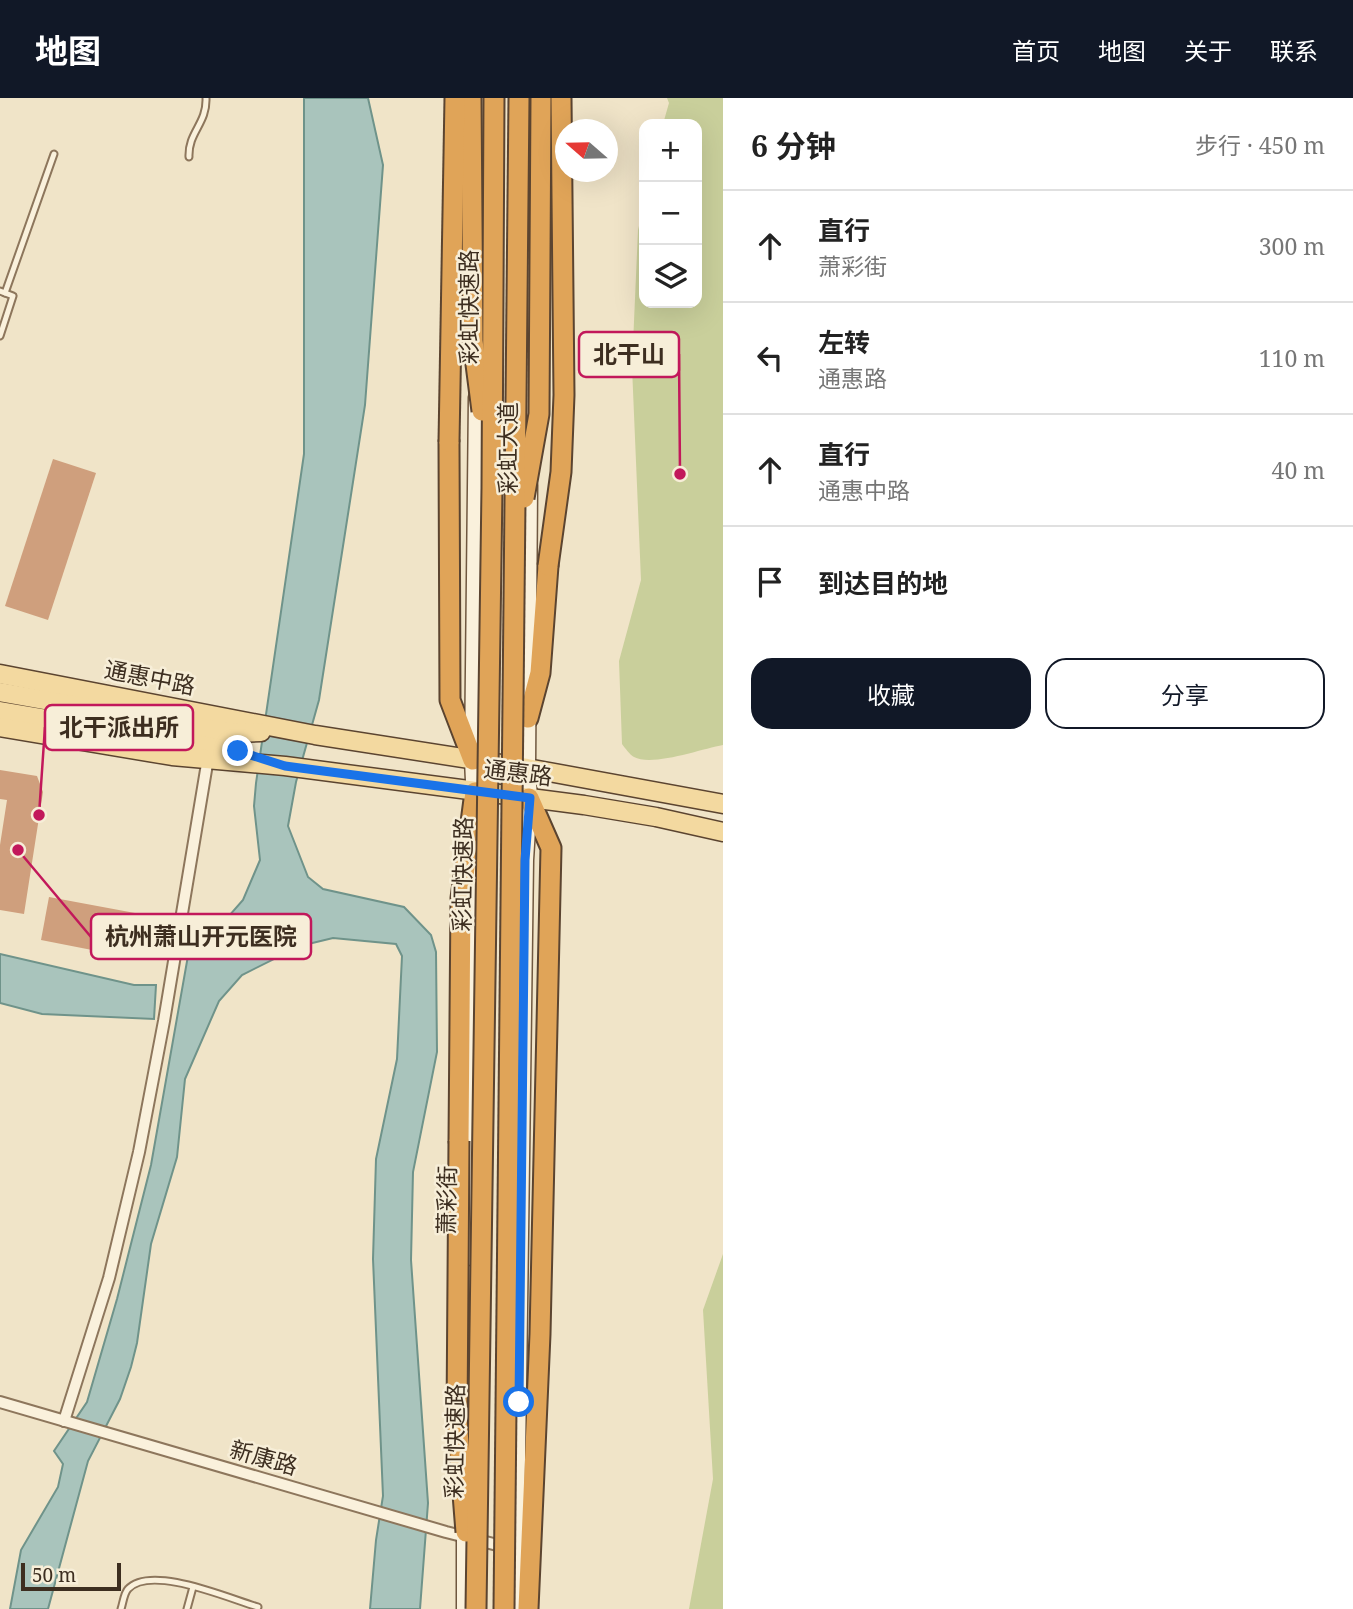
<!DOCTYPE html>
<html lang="zh">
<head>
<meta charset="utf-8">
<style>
	body { margin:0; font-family:"Noto Serif","Noto Sans SC",serif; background:#f2f2f2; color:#222 }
	.controls { position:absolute; right:21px; top:21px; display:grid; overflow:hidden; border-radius:14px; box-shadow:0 7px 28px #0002 }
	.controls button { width:63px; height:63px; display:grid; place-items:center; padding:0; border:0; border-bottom:2px solid #e0e0e0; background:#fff; color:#222; font:35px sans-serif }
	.compass { position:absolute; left:555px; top:21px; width:63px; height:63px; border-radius:50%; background:#fff; box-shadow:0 7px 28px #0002; rotate:290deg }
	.scale { position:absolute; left:21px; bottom:18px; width:100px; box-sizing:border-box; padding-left:7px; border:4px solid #3d2e20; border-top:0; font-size:19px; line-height:24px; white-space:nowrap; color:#3d2e20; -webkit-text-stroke:5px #f7eed8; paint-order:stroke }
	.stop { position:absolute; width:21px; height:21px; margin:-16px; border:5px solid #1a73e8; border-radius:50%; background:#fff }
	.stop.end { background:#1a73e8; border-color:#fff; box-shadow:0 2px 7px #0008 }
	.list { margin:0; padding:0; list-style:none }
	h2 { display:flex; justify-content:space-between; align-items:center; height:91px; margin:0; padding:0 28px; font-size:30px }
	h2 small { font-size:23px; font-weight:400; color:#767676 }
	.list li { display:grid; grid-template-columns:46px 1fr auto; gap:21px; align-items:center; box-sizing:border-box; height:112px; padding:0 28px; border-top:2px solid #e0e0e0 }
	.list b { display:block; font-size:26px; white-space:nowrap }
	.list p { margin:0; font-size:23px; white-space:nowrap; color:#767676 }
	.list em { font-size:23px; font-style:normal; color:#767676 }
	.actions { display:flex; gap:14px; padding:21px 28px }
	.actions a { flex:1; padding:16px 0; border:2px solid #111827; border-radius:21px; text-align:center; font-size:24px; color:#111827 }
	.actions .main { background:#111827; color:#fff }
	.icon { flex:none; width:38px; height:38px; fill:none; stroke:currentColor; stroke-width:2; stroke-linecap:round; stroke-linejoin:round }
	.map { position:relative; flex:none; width:723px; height:1511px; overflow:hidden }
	header { display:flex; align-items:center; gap:42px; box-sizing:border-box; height:98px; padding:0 35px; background:#111827; color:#fff }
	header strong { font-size:33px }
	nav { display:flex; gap:38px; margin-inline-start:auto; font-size:24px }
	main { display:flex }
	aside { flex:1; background:#fff }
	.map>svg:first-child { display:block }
	.green { fill:#c9cf9b }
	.water { fill:#a9c4bc; stroke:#6f938a; stroke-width:2 }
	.building { fill:#cf9f7d }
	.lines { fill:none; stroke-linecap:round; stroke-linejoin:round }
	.lane-casing { stroke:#8d765c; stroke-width:9 }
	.street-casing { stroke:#8d765c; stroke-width:14 }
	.secondary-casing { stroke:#6f573f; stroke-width:19 }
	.primary-casing { stroke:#5b4430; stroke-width:21 }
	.highway-casing { stroke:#5b4430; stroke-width:23 }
	.lane { stroke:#faf1dc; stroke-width:5 }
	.street { stroke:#faf1dc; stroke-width:10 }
	.secondary { stroke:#faf1dc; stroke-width:16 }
	.primary { stroke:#f3d9a0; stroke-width:18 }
	.highway { stroke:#e0a458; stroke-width:19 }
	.highway-bridge-casing { stroke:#5b4430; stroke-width:23; stroke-linecap:butt }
	.highway-bridge { stroke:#e0a458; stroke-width:19 }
	.route { stroke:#1a73e8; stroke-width:9 }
	.labels { text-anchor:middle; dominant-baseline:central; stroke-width:5; stroke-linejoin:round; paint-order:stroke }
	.street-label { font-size:23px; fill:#3d2e20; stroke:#f7eed8 }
	.leader { fill:none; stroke:#c2185b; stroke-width:2.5 }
	.callout-dot { fill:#c2185b; stroke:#f7eed8; stroke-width:2.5 }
	.callout { fill:#f7eed8; stroke:#c2185b; stroke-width:2.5 }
	.callout-label { font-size:24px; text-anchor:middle; font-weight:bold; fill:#3d2e20 }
</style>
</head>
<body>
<header>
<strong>地图</strong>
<nav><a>首页</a><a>地图</a><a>关于</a><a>联系</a></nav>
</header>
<main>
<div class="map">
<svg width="723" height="1511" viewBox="0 0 723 1511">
	<rect width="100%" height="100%" fill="#f0e4c8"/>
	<g class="green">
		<path d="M667 0H723V647C701 651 652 669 634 659 630 657 625 650 622 646L619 563 641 482 632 269 638 132 644 107V205H697V26H663L669 5Z"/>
		<path d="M723 1156V1511H689L713 1381 703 1212Z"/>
	</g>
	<g class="water">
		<path d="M304 0H368L383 67 365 307 319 602 296 684 288 728 308 779 323 791 404 809 431 837 436 854 437 954 413 1074 411 1162 428 1405 420 1511H370L376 1442 383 1398 373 1161 376 1061 397 961 402 858 396 846 333 840 300 848 242 877 219 903 185 981 177 1059 151 1146 137 1245 131 1269 120 1301 88 1363 48 1511H10L21 1452 58 1389 63 1366 54 1353 87 1304 117 1201 151 1067 189 852 194 837 222 826 243 802 260 762 254 708 256 685 304 356Z"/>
		<path d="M0 856 134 887H156L154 921 42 916 0 905Z"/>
	</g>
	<g class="building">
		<path d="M53 361 96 375 48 522 5 508Z"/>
		<path d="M0 672 37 678 43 694 24 816 0 812V747L7 702 0 701Z"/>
		<path d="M49 799 151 818 143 862 41 842Z"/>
	</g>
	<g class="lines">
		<g class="lane-casing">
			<g id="lane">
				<path d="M189 59C188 34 207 26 206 0"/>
				<path d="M0 193 13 198 0 238"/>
				<path d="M5 195 54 56"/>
				<path d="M121 1511C123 1505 124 1495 128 1491 151 1466 230 1501 258 1509"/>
				<path d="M187 1511 193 1489"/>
			</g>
		</g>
		<g class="street-casing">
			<g id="street">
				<path d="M0 1304 446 1434 509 1450"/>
				<path d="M64 1323 109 1180 139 1054 164 923 208 660"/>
			</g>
		</g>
		<g class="secondary-casing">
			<g id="secondary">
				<path d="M475 704 473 662 477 299"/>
				<path d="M468 1159 474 754"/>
				<path d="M465 1422V1511"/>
				<path d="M515 1511 525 762 529 700 527 670 529 387"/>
			</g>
		</g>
		<g class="primary-casing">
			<g id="primary">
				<path d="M0 576 315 637 527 670 723 706"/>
				<path d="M0 594 190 628 235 635 261 634"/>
				<path d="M0 613 231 652"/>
				<path d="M0 629 172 658 285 668 584 707 656 719 723 734"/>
			</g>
		</g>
		<g class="highway-casing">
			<g id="highway">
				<path d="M449 344 450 602 473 662"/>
				<path d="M528 620 540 575 548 468"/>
				<path d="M459 1043 461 800 475 694"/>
				<path d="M528 1511 540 1236 551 750 529 700"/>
			</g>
		</g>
		<use href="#lane" class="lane"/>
		<use href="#street" class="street"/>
		<use href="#secondary" class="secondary"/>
		<use href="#primary" class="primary"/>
		<use href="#highway" class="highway"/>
		<g class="highway-bridge-casing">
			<g id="highway-bridge">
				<path d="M471 0 473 243 482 313"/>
				<path d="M449 344 455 0"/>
				<path d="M524 400 539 316 541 0"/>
				<path d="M548 468 561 374 564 297 561 0"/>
				<path d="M459 1043 457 1320 466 1434"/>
				<path d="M476 1511 492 390 494 0"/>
				<path d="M504 1511 519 0"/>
			</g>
		</g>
		<use href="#highway-bridge" class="highway-bridge"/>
	</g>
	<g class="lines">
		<path class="route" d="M238 653 285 668 530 700 525 762 519 1304"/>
	</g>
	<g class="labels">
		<g class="street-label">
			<text transform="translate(468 209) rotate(-90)">彩虹快速路</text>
			<text transform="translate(507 350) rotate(-90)">彩虹大道</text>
			<text transform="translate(150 579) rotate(11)">通惠中路</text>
			<text transform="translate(518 674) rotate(7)">通惠路</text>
			<text transform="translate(462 776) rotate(-89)">彩虹快速路</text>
			<text transform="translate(446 1102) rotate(-89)">萧彩街</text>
			<text transform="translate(454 1343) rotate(-89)">彩虹快速路</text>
			<text transform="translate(264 1359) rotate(16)">新康路</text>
		</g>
	</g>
	<path class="leader" d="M680 376L679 256M39 717L45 629M18 752L91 839"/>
	<g class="callout-dot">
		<circle cx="680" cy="376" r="7"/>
		<circle cx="39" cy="717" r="7"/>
		<circle cx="18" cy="752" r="7"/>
	</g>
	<g class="callout">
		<rect x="579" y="234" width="100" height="45" rx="7"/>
		<rect x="45" y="607" width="148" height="45" rx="7"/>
		<rect x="91" y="816" width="220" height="45" rx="7"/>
	</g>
	<g class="callout-label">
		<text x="629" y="265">北干山</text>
		<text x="119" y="638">北干派出所</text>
		<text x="201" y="847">杭州萧山开元医院</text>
	</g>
</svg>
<div class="controls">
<button>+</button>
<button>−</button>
<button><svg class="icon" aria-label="layers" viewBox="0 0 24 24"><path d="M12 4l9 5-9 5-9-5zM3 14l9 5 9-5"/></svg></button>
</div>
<svg class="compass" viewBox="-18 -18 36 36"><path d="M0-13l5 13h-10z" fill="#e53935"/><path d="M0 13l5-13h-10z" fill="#767676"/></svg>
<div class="scale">50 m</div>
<div class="stop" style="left:519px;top:1304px"></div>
<div class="stop end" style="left:238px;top:653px"></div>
</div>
<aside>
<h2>6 分钟<small>步行 · 450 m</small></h2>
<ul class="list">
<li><svg class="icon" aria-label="ahead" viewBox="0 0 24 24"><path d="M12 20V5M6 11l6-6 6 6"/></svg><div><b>直行</b><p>萧彩街</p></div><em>300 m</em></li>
<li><svg class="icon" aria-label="left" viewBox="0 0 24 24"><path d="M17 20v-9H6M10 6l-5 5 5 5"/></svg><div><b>左转</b><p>通惠路</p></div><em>110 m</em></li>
<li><svg class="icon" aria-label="ahead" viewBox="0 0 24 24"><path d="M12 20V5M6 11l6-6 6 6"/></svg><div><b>直行</b><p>通惠中路</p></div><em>40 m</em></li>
<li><svg class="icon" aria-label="arrive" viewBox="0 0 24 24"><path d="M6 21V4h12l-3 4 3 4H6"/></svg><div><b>到达目的地</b></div></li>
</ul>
<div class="actions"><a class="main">收藏</a><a>分享</a></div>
</aside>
</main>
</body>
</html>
